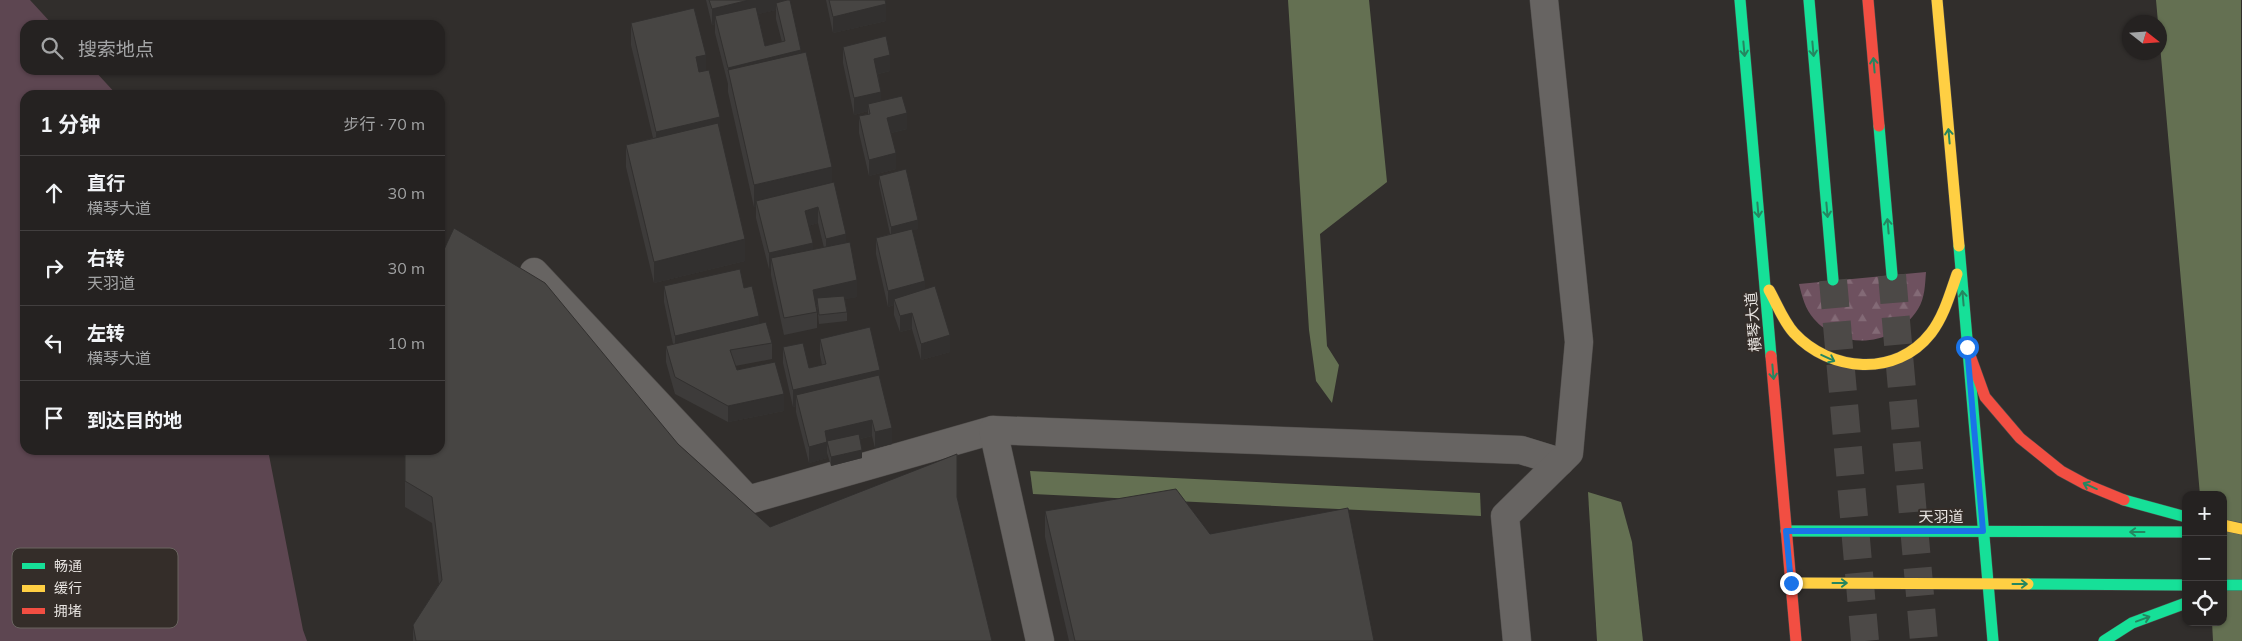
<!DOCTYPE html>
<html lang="zh">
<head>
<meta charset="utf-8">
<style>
	body { margin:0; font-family:Mulish,"Noto Sans SC",sans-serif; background:#2d2a2a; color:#f1f3f6 }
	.controls { position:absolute; right:15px; bottom:15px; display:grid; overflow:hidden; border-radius:10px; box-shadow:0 1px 4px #0004 }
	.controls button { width:45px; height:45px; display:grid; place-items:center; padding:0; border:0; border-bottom:1px solid #423f3f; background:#252221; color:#f1f3f6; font:25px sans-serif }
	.compass { position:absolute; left:2122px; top:15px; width:45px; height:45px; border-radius:50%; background:#252221; box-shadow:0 1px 4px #0004; rotate:107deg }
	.stop { position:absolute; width:15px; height:15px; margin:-11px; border:4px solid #1a73e8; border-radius:50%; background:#fff }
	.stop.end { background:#1a73e8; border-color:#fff; box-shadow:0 1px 5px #0008 }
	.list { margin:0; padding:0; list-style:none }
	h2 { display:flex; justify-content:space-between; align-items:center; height:65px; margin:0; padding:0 20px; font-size:21px }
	h2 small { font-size:16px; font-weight:400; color:#a3a4a5 }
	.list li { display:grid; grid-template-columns:32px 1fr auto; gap:15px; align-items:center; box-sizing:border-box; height:75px; padding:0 20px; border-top:1px solid #423f3f }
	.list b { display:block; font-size:19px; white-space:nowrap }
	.list p { margin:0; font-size:16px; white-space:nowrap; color:#a3a4a5 }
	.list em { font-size:16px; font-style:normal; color:#a3a4a5 }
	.icon { flex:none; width:28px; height:28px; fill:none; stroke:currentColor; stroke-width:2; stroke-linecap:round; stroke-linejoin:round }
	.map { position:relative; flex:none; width:2242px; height:641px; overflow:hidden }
	.search { position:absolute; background:#252221; box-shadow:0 1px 4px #0004; left:20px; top:20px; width:425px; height:55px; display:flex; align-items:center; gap:12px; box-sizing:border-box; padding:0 18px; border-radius:15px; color:#a3a4a5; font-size:19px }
	.panel { position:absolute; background:#252221; box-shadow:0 1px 4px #0004; left:20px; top:90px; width:425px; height:365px; border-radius:15px }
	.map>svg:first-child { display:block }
	.forest { fill:url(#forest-firs) }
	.park { fill:#5d4651 }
	.water { fill:#647052 }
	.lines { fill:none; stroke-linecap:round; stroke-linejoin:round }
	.primary-tunnel { stroke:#4c4947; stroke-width:28; stroke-dasharray:28 14; stroke-linecap:butt }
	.street-casing { stroke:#4f4c4a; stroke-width:29 }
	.fast-casing { stroke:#4f4c4a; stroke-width:12 }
	.slow-casing { stroke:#4f4c4a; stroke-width:12 }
	.jam-casing { stroke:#4f4c4a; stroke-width:12 }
	.street { stroke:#676462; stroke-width:28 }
	.fast { stroke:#16e098; stroke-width:11 }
	.slow { stroke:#ffcf43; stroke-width:11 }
	.jam { stroke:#f24e42; stroke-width:11 }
	.wall { fill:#3d3b3a; fill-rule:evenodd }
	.shaded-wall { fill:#32302f }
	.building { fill:#474543; stroke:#32302f }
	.oneway { stroke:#258660 }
	.route { stroke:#1a73e8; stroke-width:6 }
	.labels { text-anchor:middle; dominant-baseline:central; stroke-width:4; stroke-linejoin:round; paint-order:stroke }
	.street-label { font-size:15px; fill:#e8e4e1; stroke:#342d29 }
	.key { fill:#342d29; stroke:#6a6460; stroke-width:1 }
	.key-label { font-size:14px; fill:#e8e4e1 }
</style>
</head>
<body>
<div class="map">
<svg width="2242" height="641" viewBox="0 0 2242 641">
	<defs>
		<pattern id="forest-firs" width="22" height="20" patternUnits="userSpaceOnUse" patternTransform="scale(1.25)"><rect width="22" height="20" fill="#6e515f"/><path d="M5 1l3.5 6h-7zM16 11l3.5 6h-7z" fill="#836a76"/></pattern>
	</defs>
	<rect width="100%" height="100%" fill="#312e2c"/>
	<path class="forest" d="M1926 272C1925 284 1925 298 1918 309 1895 346 1843 352 1814 319 1805 309 1802 296 1799 284Z"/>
	<path class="park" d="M0 0H30L53 25H25V70H94L117 95H25V450H268L303 630 307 641H0Z"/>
	<g class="water">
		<path d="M1288 0H1369L1387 182 1320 234 1327 346 1339 365 1332 403 1316 381 1309 330Z"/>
		<path d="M2156 0H2241L2242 641H2213L2212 622H2223V495H2200Z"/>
		<path d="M1030 471 1480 493 1481 516 1033 494Z"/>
		<path d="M1588 492 1621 502 1632 542 1643 641H1597Z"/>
	</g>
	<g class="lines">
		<g class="primary-tunnel">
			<path d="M1892 275 1924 641"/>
			<path d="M1833 280 1865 641"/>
		</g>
		<g class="street-casing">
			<g id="street">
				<path d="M534 272 748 500 993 430"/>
				<path d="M1040 641 993 430 1521 450 1560 462"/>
				<path d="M1517 641 1505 516 1569 453 1579 342 1544 0"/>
			</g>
		</g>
		<g class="fast-casing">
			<g id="fast">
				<path d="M1740 0 1771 356"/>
				<path d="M1809 0 1833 280"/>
				<path d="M1879 126 1892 275"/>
				<path d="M1959 246 1993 641"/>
				<path d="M2124 500 2186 517"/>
				<path d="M1786 531 2186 532"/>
				<path d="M2028 584 2186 585"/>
				<path d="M2223 585H2242"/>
				<path d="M2104 641 2132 623 2186 603"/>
			</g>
		</g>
		<g class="slow-casing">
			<g id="slow">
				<path d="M1937 0 1959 246"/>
				<path d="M1769 290C1777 304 1783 321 1794 333 1830 372 1896 378 1931 333 1944 316 1950 294 1957 274"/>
				<path d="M2223 525 2242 529"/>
				<path d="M1791 583 2028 584"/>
			</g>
		</g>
		<g class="jam-casing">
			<g id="jam">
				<path d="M1868 0 1879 126"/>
				<path d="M1967 347 1985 397 2020 438 2061 471 2085 484 2124 500"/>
				<path d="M1771 356 1796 641"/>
			</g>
		</g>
		<use href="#street" class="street"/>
		<use href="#fast" class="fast"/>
		<use href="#slow" class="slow"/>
		<use href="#jam" class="jam"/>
	</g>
	<g class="wall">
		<path d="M706 0H786L801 53 846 243 857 297 845 299 847 312V321L819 324 817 305 816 306 817 312V328L784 335 771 275V269H769L756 218V206L754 207 728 92V84L715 33V24L712 25ZM776 10V19L782 42 765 46 758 14ZM818 223 824 248 813 250 808 226Z"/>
		<path d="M826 0H885L886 21 833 33Z"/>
		<path d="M631 23 706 70 720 133 745 261 654 283 626 167V145L653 138 631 45Z"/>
		<path d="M843 47 890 71 878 74 881 101 907 129 891 133 896 169 869 176 859 133V116L868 114V111L854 115 843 63Z"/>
		<path d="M879 176 918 229 912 230 925 289 950 352 921 360 912 329 900 332 894 315V305L888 307 876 254V238L890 234 879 184Z"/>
		<path d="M664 286 744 288 759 323 772 343V359L735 366 737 370 784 411 728 422 675 394 666 362V346L673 344 664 302Z"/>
		<path d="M820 339 880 378 892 444 875 448 872 436 860 439 862 458 831 466 827 453V458L809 463 796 412V406L793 407 783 363V347L809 368 822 365 820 355Z"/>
		<path d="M678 444 770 527 957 498 992 641H413V625L439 584 432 523 405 507V457L402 450H440Z"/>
		<path d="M1045 511 1210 534 1374 641H1069L1045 537Z"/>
	</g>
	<g class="shaded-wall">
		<path d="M749 0H786L776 3V10L717 24 715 16V24L712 25V9Z"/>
		<path d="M886 4V21L833 33V17Z"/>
		<path d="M801 50V66L728 70V84V68Z"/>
		<path d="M706 55V77L696 79V57Z"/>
		<path d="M890 55V71L874 75V59Z"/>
		<path d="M881 92V108L868 104V111L854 115V98Z"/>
		<path d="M907 113V129L887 134V118Z"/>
		<path d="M720 117V138L656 154V132Z"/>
		<path d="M896 153V169L869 176V160Z"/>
		<path d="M832 167V189L756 201V206L754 207V185Z"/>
		<path d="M818 207V223L805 227V211Z"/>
		<path d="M918 220V229L891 236V227Z"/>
		<path d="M846 234V251L826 255V239Z"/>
		<path d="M745 239V261L654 283V262Z"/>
		<path d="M813 243V259L771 258V269H769V253Z"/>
		<path d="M857 280V297L818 305 817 298V305L813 306V290Z"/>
		<path d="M925 281V298L894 299V305L888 307V291Z"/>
		<path d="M912 313V329L900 332V316Z"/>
		<path d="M759 316V333L675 352V336Z"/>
		<path d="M950 335V352L921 360V344Z"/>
		<path d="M880 370V386L796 395V406L793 407V390Z"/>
		<path d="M784 394V411L728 422V406Z"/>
		<path d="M872 420V436L828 447 827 444V458L809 463V447L825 431Z"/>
		<path d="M892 428V444L875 448V432Z"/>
		<path d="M862 450V458L831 466V457Z"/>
	</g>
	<g class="building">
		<path d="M709 0H749L712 9Z"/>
		<path d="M787 0H790L801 50 728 68 715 16 756 7 765 46 785 41 776 3Z"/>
		<path d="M829 0H885L886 4 833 17Z"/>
		<path d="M694 8 706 55 696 57 699 72 709 70 720 117 656 132 631 23Z"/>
		<path d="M886 36 890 55 874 59 881 92 854 98 843 47Z"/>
		<path d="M806 52 832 167 754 185 728 70Z"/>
		<path d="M902 96 907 113 887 118 896 153 869 160 859 116 870 114 868 104Z"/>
		<path d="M718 123 745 239 654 262 626 145Z"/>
		<path d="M906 169 918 220 891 227 879 176Z"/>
		<path d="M834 182 846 234 826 239 818 207 805 211 813 243 769 253 756 201Z"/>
		<path d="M454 228 545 283 678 444 770 527 957 454V497L992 641H416L413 625 442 580 432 497 405 481V450H440V258Z"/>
		<path d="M912 229 925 281 888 291 876 238Z"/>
		<path d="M850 242 857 280 813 290 817 312 784 318 771 258Z"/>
		<path d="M740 269 744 288 752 286 759 316 675 336 664 286Z"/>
		<path d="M935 286 950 335 921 344 912 313 900 316 894 299Z"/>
		<path d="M844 296 847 312 819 315 817 298Z"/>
		<path d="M766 322 772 343 730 350 737 370 775 362 784 394 728 406 675 377 666 346Z"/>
		<path d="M870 327 880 370 793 390 783 347 803 343 809 368 826 364 820 339Z"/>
		<path d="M879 375 892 428 875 432 872 420 825 431 827 442 809 447 796 395Z"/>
		<path d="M859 434 862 450 831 457 827 441Z"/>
		<path d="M1176 489 1210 534 1348 508 1374 641H1075L1045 511Z"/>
	</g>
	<defs><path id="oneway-shaft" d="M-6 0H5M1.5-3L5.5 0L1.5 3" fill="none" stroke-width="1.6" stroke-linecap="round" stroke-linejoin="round" transform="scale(1.25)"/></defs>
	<g class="oneway">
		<use href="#oneway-shaft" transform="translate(1744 49) rotate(85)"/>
		<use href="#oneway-shaft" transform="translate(1813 49) rotate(85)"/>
		<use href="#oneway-shaft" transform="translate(1874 65) rotate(-95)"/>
		<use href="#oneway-shaft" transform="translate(1949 136) rotate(-95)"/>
		<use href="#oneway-shaft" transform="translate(1758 210) rotate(85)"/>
		<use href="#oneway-shaft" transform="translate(1827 210) rotate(85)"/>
		<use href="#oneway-shaft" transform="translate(1888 226) rotate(-95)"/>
		<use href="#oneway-shaft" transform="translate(1963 298) rotate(-95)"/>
		<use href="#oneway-shaft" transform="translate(1828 358) rotate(25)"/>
		<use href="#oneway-shaft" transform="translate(1773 372) rotate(85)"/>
		<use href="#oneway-shaft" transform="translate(2090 486) rotate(-156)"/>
		<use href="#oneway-shaft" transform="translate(2137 532) rotate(180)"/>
		<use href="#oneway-shaft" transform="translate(1840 583)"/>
		<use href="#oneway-shaft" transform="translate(2020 584)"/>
		<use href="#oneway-shaft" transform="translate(2143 619) rotate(-20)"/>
	</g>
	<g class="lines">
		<path class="route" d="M1791 583 1786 531H1983L1967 347"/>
	</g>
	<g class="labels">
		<g class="street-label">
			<text transform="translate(1753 322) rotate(-95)">横琴大道</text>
			<text x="1941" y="516">天羽道</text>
		</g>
	</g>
	<rect x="12" y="548" width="166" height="80" rx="8" class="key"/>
	<rect x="22" y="563" width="23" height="6" fill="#16e098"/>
	<rect x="22" y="585" width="23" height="7" fill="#ffcf43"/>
	<rect x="22" y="608" width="23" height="6" fill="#f24e42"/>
	<g class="key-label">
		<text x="54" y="571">畅通</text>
		<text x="54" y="593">缓行</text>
		<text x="54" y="616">拥堵</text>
	</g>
</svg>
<div class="controls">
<button>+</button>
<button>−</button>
<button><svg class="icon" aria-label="locate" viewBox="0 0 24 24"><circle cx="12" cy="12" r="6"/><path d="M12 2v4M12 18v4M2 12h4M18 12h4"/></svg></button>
</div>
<svg class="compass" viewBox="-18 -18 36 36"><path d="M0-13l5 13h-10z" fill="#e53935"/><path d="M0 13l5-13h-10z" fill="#a3a4a5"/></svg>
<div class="stop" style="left:1967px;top:347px"></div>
<div class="stop end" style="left:1791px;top:583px"></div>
<div class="search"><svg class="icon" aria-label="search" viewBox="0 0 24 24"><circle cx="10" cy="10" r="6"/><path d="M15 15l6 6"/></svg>搜索地点</div>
<section class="panel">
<h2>1 分钟<small>步行 · 70 m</small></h2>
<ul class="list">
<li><svg class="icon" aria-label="ahead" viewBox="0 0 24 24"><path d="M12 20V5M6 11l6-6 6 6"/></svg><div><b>直行</b><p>横琴大道</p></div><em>30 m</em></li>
<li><svg class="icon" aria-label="right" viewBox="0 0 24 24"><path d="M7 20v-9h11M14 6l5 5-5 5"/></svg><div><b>右转</b><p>天羽道</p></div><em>30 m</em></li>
<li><svg class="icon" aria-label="left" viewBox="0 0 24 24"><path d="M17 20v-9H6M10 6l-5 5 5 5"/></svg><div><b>左转</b><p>横琴大道</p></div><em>10 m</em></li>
<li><svg class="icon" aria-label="arrive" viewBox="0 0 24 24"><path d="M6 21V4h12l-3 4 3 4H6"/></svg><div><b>到达目的地</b></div></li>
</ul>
</section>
</div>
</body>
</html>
